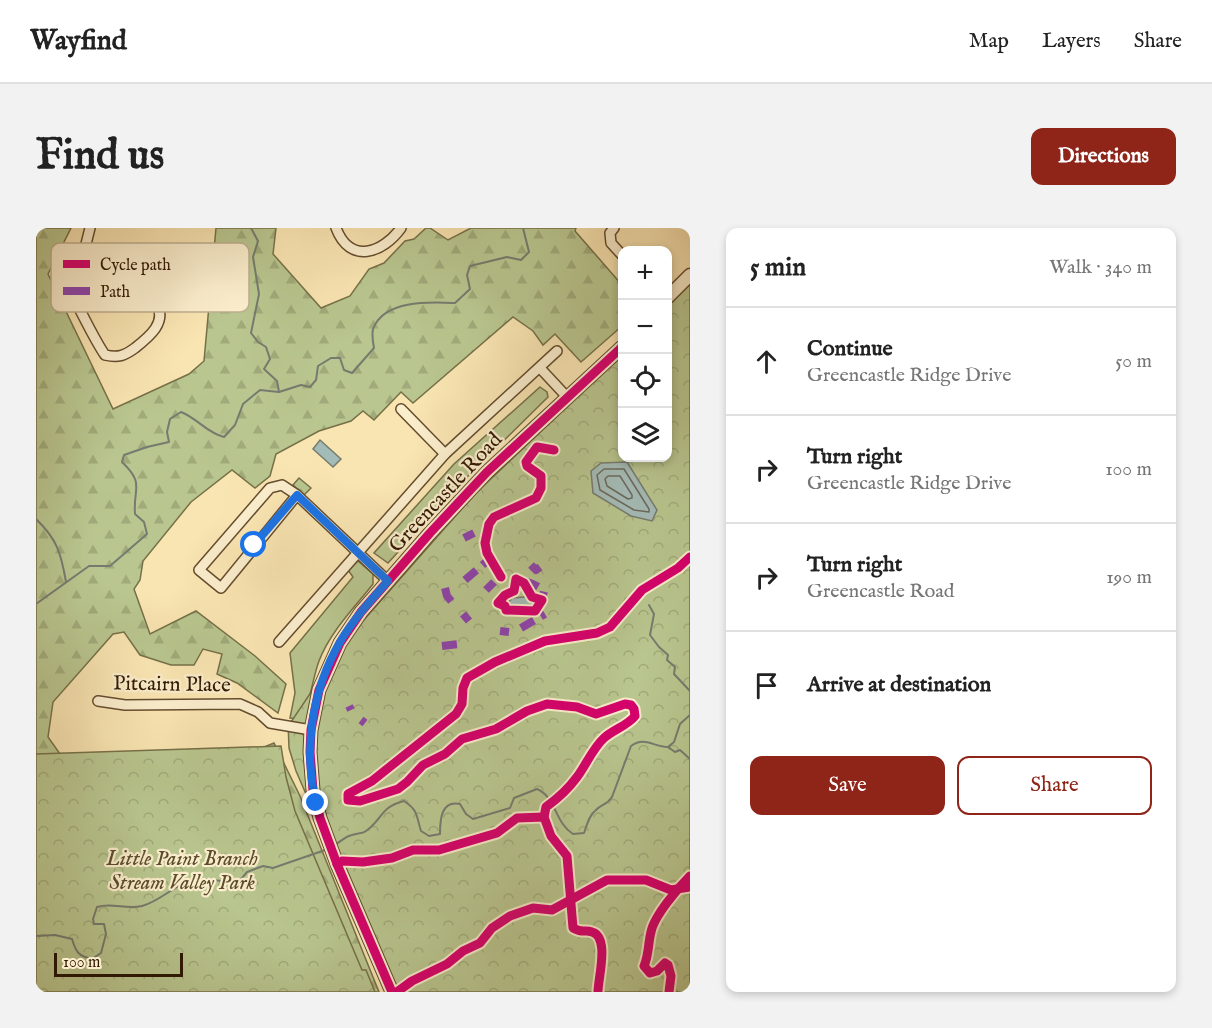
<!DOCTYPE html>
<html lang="en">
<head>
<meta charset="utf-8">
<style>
	body { margin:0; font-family:"IM FELL English",serif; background:#f2f2f2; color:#222 }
	.controls { position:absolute; right:18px; top:18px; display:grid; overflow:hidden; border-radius:12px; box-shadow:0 3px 9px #0003 }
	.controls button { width:54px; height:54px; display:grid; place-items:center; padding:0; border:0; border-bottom:2px solid #e0e0e0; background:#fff; color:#222; font:30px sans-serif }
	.scale { position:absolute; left:18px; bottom:15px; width:129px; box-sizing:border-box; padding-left:6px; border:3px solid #321902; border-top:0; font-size:16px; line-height:21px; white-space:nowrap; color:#321902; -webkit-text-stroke:4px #fbeecd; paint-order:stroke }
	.stop { position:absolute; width:18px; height:18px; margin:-14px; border:4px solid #1a73e8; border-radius:50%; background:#fff }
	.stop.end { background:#1a73e8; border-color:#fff; box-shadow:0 2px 6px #0008 }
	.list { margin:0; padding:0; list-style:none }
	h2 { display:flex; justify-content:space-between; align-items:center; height:78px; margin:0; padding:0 24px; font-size:26px }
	h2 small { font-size:20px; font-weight:400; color:#767676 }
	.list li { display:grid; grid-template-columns:39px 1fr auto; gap:18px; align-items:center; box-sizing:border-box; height:108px; padding:0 24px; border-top:2px solid #e0e0e0 }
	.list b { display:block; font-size:22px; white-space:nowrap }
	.list p { margin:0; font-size:20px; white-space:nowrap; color:#767676 }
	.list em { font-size:20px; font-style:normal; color:#767676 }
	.actions { display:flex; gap:12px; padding:18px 24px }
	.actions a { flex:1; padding:14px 0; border:2px solid #8f2418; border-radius:12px; text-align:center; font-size:21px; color:#8f2418 }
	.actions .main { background:#8f2418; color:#fff }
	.icon { flex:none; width:33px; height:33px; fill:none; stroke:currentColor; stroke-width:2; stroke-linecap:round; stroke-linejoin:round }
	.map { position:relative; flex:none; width:654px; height:764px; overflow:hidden; border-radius:12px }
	header { display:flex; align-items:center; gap:36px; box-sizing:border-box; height:84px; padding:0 30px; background:#fff; border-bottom:2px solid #e0e0e0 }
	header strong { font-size:28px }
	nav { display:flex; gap:33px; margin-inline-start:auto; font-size:21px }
	.intro { display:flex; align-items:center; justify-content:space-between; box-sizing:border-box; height:144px; padding:0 36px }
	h1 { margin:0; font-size:42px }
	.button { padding:15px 27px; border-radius:12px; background:#8f2418; color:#fff; font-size:21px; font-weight:700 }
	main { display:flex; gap:36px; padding:0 36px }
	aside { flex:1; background:#fff; border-radius:12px; box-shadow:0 3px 9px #0003 }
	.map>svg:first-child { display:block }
	.green { fill:#b9c68f; stroke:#767048; stroke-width:1.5 }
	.forest { fill:url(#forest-firs); stroke:#767048; stroke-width:1.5 }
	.park { fill:url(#park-crowns); stroke:#767048; stroke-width:1.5 }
	.water { fill:#a4bcb8; stroke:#767b6f; stroke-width:1.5 }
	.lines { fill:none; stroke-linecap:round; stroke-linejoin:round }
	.shore { stroke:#6b6a5d; stroke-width:1.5 }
	.stream { stroke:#767b6f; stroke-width:2 }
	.minor-casing { stroke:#644c2e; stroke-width:12 }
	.tertiary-casing { stroke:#644c2e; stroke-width:15 }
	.minor { stroke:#fbeecd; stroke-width:9 }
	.tertiary { stroke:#fbeecd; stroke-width:12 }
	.quiet { stroke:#8e44ad; stroke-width:8; stroke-dasharray:15 8; stroke-linecap:butt }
	.cycleway-casing { stroke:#fbeecd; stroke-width:13 }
	.cycleway { stroke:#d6006c; stroke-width:9 }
	.route { stroke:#1a73e8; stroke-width:8 }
	.labels { text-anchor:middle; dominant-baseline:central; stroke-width:4.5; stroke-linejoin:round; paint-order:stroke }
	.street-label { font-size:21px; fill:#321902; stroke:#fbeecd }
	.park-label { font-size:21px; font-style:italic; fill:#5a4d2c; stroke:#fbeecd }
	.key { fill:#fbeecd; stroke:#bfae90; stroke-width:1.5 }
	.key-label { font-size:16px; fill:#321902 }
</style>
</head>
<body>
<header>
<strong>Wayfind</strong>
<nav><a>Map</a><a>Layers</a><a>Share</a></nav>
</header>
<div class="intro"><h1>Find us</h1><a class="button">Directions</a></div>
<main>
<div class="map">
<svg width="654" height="764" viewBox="0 0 654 764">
	<defs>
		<pattern id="forest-firs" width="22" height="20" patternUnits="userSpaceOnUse" patternTransform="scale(1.5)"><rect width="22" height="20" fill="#b9c68f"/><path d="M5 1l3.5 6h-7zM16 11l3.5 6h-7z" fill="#a0aa7a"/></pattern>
		<pattern id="park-crowns" width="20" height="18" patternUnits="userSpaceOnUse" patternTransform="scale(1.5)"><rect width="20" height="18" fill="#b9c68f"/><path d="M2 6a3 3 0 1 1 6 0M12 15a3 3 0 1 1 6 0" fill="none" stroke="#a0aa7a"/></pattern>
	</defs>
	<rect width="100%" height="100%" fill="#f9e5b2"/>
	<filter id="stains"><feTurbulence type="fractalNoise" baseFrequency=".00333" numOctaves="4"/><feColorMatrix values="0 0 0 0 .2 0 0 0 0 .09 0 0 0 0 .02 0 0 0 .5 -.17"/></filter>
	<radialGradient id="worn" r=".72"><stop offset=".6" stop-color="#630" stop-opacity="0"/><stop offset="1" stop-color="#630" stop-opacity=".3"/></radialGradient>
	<g class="green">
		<path d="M504 159 511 164 512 169 426 254 352 335 338 325 418 236Z"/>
		<path d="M322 333 337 346V356C318 380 294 404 283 433 276 452 275 473 265 491L254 490 259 465 254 425 317 349 312 342Z"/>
	</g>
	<path class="forest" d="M0 0H35L12 46 77 181 153 146 168 133 180 0H240L237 26 285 80 314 68 333 41 348 35 369 13 378 11 390 0H394L412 12 435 0H540L539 3 586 57V98L545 134 519 106 507 117 497 103 477 89 377 175 365 164 338 192 327 183 315 193 283 203 240 226 234 248 219 260 196 242 155 274 107 333 104 352 98 361 114 406 160 383 219 428 250 456 242 485 201 455 181 446 186 426 167 421 158 437H135L104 427 88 404 77 406 17 474 12 509 46 557 184 537 238 515 264 568 343 764H0Z"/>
	<g class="park">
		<path d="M654 54V764H356L260 543 253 520 252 494H255L311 411 438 267 586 126V230H632V76Z"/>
		<path d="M263 250 275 260 268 267 257 257Z"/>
		<path d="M245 518 250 549 259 583 326 742H330L339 764H0V526Z"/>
	</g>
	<g class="water">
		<path d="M284 212 305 231 297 239 277 221Z"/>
		<path d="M591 234 621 282 616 293 595 288 557 265 555 243 565 235Z"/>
		<path d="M488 369 499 371 501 377C495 384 477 382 472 375L476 370Z"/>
	</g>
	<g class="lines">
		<g class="shore">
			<path d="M568 241H588L613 281V284L598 282 564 262 561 247Z"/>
			<path d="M572 248H584L596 267V270L592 271 571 258 569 251Z"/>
		</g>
		<g class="stream">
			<path d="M215 0 222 13 217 29 223 66 215 105 222 114 230 119 234 131 228 141 241 153 243 164"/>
			<path d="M0 291C21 311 25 325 30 354"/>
			<path d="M0 376 53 338H74L111 306 108 294 99 286C97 259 109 256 86 234L88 227 111 219 133 214 131 204 134 191 145 184C161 190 171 205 188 209L199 197 207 176 224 162 243 164 265 157 274 159 280 152 282 138 295 130H304L308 142 316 145 338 120C337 115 336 106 337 101 348 71 395 74 419 75L434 61 431 47 434 38 471 29 485 32 493 24 487 0"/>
			<path d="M613 377 618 386 614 407 623 419 632 427 631 432 639 439 638 446 654 463"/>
			<path d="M632 519 639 524 644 522 654 531"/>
			<path d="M299 617C305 613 310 608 316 607 322 605 326 606 330 603 347 591 344 579 368 573 383 583 380 588 385 603L393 608 404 606C404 592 405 572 424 576L430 586 437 591 474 580 478 570 501 561C520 569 519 595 537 606L548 605C551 597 553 587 560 582 566 576 571 577 576 569L595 518C609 508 617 519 632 519L638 514 644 496 654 487"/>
			<path d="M0 708 19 707 36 711C40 724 42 728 56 731L65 725 70 706 68 696H58L57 691 61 679C76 674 90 682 106 678 125 673 140 655 160 651 172 649 189 654 201 656L211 644 227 638 237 640 292 621"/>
		</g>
		<g class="minor-casing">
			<g id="minor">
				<path d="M300 0C314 37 347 25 365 0"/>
				<path d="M578 0 574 5 575 15 586 27"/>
				<path d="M48 24C53 35 58 49 70 54 81 59 95 58 106 63 113 66 116 69 120 75 132 94 113 109 99 120 88 128 82 130 69 127 62 117 26 51 28 42 30 31 40 29 48 24Z"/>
				<path d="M48 24 54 0"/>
				<path d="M504 140 531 169"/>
				<path d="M365 181 409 226"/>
				<path d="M261 267 246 257 234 260 163 342 185 360 261 267 352 353"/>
				<path d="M243 414 409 226 521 123"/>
				<path d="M62 473 89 477 204 476 222 484 234 495 275 502"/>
			</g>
		</g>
		<g class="tertiary-casing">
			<g id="tertiary">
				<path d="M632 69 654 47"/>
				<path d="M356 764 301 636 284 590 277 562 274 524 275 502 283 462 304 415 325 384 394 305 451 244 586 119"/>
			</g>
		</g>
		<use href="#minor" class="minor"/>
		<use href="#tertiary" class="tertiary"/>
		<g class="quiet">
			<path d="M428 310 438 305"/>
			<path d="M495 337 500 342 504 339"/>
			<path d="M429 352 450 334"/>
			<path d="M488 354C493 354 503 358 508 363L506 372"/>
			<path d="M409 360 411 368 416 374"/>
			<path d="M450 362 458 354"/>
			<path d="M427 386 433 393"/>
			<path d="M485 400 509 386"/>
			<path d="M464 403 473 404"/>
			<path d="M406 418 424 416"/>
			<path d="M313 478 315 482"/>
			<path d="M325 492 329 495"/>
		</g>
		<g class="cycleway-casing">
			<g id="cycleway">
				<path d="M465 349 451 325 449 315 453 296 458 289 500 270 505 260V248L491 238 490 234 501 219 518 222"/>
				<path d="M480 351 488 355 496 369 506 372 499 383 470 382 469 378 462 375 469 367 478 363Z"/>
				<path d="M508 589 510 579C521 571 533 560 541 549 550 537 557 520 568 510 578 501 591 498 599 488L598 481 595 477 589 476 560 486 541 479 511 476 491 483 460 501 426 511 409 526 387 537 371 554 362 561 324 573 312 572V566L336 553 420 486 426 476 427 460 431 450 459 434 509 413 561 405 574 399 606 362 642 340 654 329"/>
				<path d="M301 636 306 633 327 634 356 630 377 622H403L461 605 481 590 508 589 515 608 531 628 537 700C548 706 548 701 556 704 574 709 562 750 562 764"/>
				<path d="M356 764 301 636 284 590 277 562 274 524 275 502 283 462 304 415 325 384 394 305 451 244 586 119"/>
				<path d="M361 764 376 753 411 736 427 723 444 715 456 700 474 688 497 680 516 682 571 652H610L635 662 654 659"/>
				<path d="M633 764 635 748 632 737 629 735 621 743 614 745 608 738C613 727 612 715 615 704 618 688 642 660 654 648"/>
			</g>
		</g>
		<use href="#cycleway" class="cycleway"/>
	</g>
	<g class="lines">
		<path class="route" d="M218 317 261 267 352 353C335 372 317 392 304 414 276 462 267 521 280 575"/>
	</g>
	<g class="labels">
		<g class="street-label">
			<text transform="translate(410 265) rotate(-47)">Greencastle Road</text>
			<text transform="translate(136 457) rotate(1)">Pitcairn Place</text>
		</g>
		<g class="park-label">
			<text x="146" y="631">Little Paint Branch<tspan x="146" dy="24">Stream Valley Park</tspan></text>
		</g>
	</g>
	<rect x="15" y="15" width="198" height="69" rx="9" class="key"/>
	<rect x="27" y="32" width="27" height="8" fill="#d6006c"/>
	<rect x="27" y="59" width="27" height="8" fill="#8e44ad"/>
	<g class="key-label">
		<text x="64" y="42">Cycle path</text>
		<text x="64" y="69">Path</text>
	</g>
	<rect width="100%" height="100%" filter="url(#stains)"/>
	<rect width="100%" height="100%" fill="url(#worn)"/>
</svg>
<div class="controls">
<button>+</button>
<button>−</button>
<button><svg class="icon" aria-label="locate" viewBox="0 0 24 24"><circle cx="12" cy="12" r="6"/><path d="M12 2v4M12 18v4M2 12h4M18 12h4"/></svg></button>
<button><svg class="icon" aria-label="layers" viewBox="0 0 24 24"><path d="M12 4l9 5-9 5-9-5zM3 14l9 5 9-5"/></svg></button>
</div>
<div class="scale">100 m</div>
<div class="stop" style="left:218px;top:317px"></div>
<div class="stop end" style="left:280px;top:575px"></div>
</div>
<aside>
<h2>5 min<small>Walk · 340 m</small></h2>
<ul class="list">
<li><svg class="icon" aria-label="ahead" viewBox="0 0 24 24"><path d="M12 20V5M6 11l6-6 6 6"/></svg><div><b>Continue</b><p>Greencastle Ridge Drive</p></div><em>50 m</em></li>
<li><svg class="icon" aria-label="right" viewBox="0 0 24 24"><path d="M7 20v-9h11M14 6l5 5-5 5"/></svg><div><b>Turn right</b><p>Greencastle Ridge Drive</p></div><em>100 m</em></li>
<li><svg class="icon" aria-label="right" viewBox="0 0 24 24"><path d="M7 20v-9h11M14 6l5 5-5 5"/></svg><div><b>Turn right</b><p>Greencastle Road</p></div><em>190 m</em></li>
<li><svg class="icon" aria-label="arrive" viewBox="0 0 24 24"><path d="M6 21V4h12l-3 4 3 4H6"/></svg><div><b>Arrive at destination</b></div></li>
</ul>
<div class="actions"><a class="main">Save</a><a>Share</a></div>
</aside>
</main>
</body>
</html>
